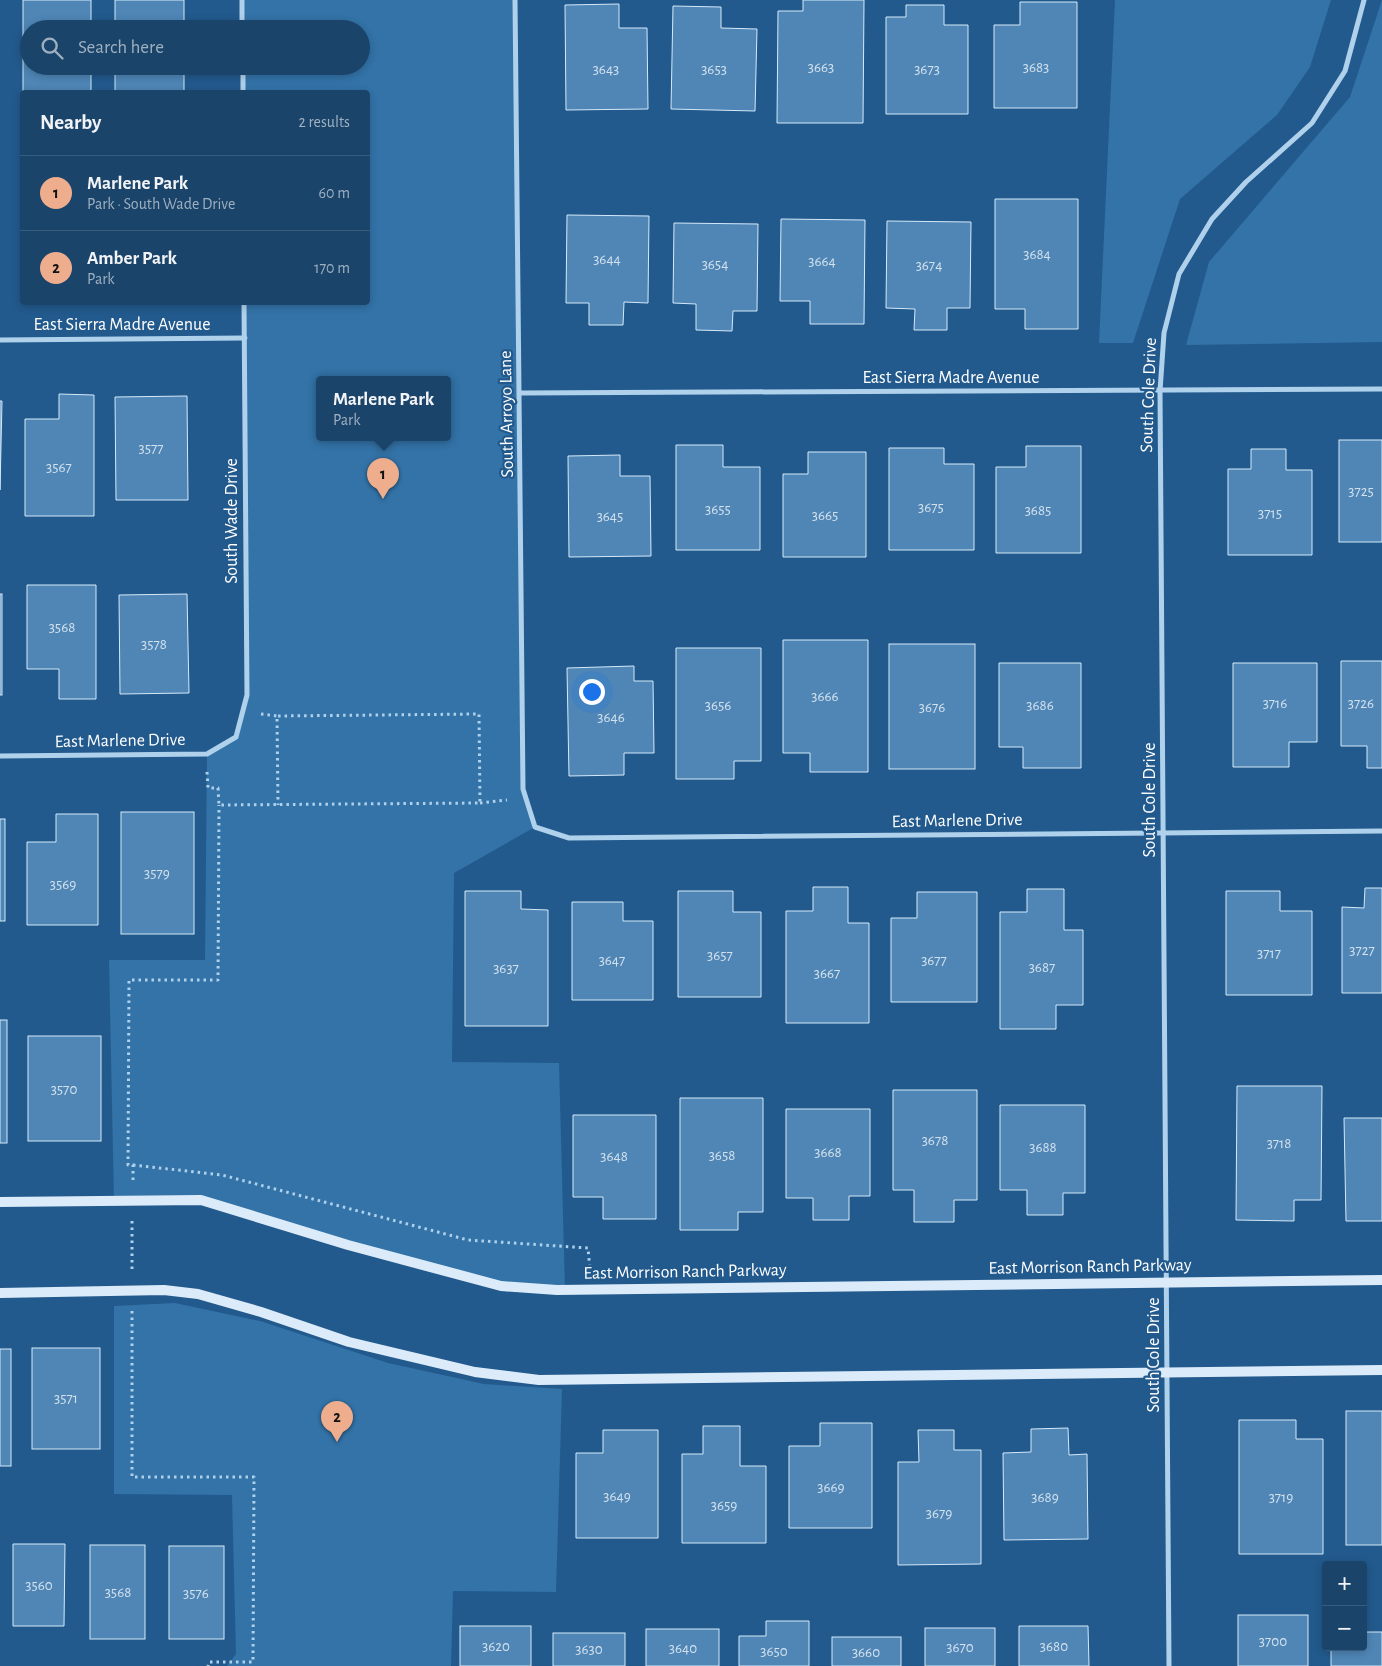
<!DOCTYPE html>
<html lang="en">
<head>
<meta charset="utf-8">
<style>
	body { margin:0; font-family:"Alegreya Sans",sans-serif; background:#274e72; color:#f1f3f6 }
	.controls { position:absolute; right:15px; bottom:15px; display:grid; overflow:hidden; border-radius:5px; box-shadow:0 2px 8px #0003 }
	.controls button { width:45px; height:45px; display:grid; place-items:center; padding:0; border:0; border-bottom:1px solid #385c7e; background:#1a446a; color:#f1f3f6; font:25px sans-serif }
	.you { position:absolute; left:591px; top:691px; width:18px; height:18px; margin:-12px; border:4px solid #fff; border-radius:50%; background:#1a73e8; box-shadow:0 0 0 8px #1a73e833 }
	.badge { display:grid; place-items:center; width:32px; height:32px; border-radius:50%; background:#eead8d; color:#111; font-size:16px; font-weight:700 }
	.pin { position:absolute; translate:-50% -41px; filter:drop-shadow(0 1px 2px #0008) }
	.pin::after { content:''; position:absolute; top:26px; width:18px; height:15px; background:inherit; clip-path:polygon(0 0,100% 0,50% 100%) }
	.popup { position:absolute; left:316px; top:376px; width:135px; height:65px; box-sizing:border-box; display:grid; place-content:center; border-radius:5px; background:#1a446a; filter:drop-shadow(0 1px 4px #0005); font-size:16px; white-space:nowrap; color:#9fb0c1 }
	.popup b { font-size:19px; color:#f1f3f6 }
	.popup::after { content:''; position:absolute; left:50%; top:100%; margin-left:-10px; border:10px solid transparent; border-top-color:#1a446a }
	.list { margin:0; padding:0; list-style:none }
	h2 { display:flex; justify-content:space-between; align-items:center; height:65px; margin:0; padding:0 20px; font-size:21px }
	h2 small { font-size:16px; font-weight:400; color:#9fb0c1 }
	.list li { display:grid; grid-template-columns:32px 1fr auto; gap:15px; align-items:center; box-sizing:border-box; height:75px; padding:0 20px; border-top:1px solid #385c7e }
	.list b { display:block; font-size:19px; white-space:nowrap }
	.list p { margin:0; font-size:16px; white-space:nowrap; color:#9fb0c1 }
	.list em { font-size:16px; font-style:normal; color:#9fb0c1 }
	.icon { flex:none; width:28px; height:28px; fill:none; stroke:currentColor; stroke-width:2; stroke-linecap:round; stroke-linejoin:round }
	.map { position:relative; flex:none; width:1382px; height:1666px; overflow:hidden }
	.search { position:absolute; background:#1a446a; box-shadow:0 2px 8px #0003; left:20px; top:20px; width:350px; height:55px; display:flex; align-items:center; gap:12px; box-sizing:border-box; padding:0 18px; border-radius:28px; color:#9fb0c1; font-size:19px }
	.panel { position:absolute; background:#1a446a; box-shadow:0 2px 8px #0003; left:20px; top:90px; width:350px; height:215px; border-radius:5px }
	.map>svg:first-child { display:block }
	.green { fill:#3373a8; fill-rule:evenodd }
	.building { fill:#4f86b6; stroke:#d5e9f9 }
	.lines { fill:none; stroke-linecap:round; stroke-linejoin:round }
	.path { stroke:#b0d1ec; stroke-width:3; stroke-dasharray:2.5 4; stroke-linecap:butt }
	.street { stroke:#b0d1ec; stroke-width:5 }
	.secondary { stroke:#dcebf9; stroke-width:10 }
	.labels { text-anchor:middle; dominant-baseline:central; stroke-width:4.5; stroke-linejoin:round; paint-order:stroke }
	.number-label { font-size:15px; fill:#d3e1ed }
	.street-label { font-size:18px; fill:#fff; stroke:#225a8d }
</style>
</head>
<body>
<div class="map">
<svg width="1382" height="1666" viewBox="0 0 1382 1666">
	<rect width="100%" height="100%" fill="#225a8d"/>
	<g class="green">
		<path d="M242 0H515L523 789 535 827 454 873 452 1062 559 1063 565 1290 501 1286 201 1200 114 1201 109 960H205L207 754 236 737 247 695 244 303 368 302V92H243V66H361V29H242ZM319 380H447V438H319Z"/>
		<path d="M1115 0H1331L1310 67 1277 115 1180 199 1133 343H1099Z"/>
		<path d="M1382 0V342L1186 345 1209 262 1350 97Z"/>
		<path d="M175 1303 260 1321 388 1363 484 1384 562 1389 556 1592 453 1591 451 1666H227L236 1654 232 1495 114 1494V1306Z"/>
	</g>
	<g class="building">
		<path d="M23 0H91V29H29V66H91V92H23Z"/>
		<rect x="115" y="0" width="69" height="29"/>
		<path d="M803 0H864L863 123H777L778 11H803Z"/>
		<path d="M1020 2H1077V108H994V25H1020Z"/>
		<path d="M619 4V28H647L648 109 566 110 565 5Z"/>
		<path d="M906 5H944V25H968V114H886V17H906Z"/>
		<path d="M673 6 721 7V28L757 29 755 111 671 109Z"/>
		<rect x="115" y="66" width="69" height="26"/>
		<path d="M995 199H1078V329H1025V309H995Z"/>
		<path d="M567 215 649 216 648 303 624 302 623 325H589V303H566Z"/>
		<path d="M781 219 865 220 864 324H810V301H780Z"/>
		<path d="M887 221 971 222 970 308H947V330H914L915 309 886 308Z"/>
		<path d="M674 223 758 224 757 311H733L732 331 696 330V304L673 303Z"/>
		<path d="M59 394 94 395V516H25V419H59Z"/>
		<path d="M187 396 188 500H116L115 397Z"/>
		<path d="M0 401H2L0 490Z"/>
		<rect x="1339" y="440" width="43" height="102"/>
		<path d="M676 445H723V467H760V550H676Z"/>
		<path d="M1026 446H1081V553H996V467H1026Z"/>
		<path d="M889 448H944V464H974V550H889Z"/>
		<path d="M1251 449H1286V470H1312V555H1228V469H1251Z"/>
		<path d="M808 452H866V557H783V474H808Z"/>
		<path d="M620 455V476H650L651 556 569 557 568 456Z"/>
		<path d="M27 585H96V699H59V669H27Z"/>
		<rect x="0" y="594" width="2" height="101"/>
		<path d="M187 594 189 693 120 694 119 595Z"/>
		<path d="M783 640H868V772H810V753H783Z"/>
		<rect x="889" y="644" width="86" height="125"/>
		<path d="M676 648H761V761H734V779H676Z"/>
		<path d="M1341 661H1382V768H1367V746H1341Z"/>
		<path d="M999 663H1081V768H1023V747H999Z"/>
		<path d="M1233 663H1317V742H1289V767H1233Z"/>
		<path d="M634 666V681H653L654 753H624V775L569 776 567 668Z"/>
		<rect x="121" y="812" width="73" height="122"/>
		<path d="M56 814H98V925H27V842H56Z"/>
		<rect x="0" y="819" width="5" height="102"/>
		<path d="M813 887H848V923H869V1023H786V911H813Z"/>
		<path d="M1365 888H1382V993H1342V907L1364 908Z"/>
		<path d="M1027 889H1064V930H1083V1005H1056V1029H1000V912H1027Z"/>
		<path d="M465 891H521V909L548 910V1026H465Z"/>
		<path d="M678 891H733V912H761V997H678Z"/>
		<path d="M1226 891H1280V911H1312V995H1226Z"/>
		<path d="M917 892H977V1002H891V918H917Z"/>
		<path d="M572 902H623V921H653V1000H572Z"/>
		<rect x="0" y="1020" width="7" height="123"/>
		<rect x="28" y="1036" width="73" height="105"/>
		<path d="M1237 1086H1322L1321 1200H1294V1221L1236 1220Z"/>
		<path d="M893 1090H977V1200H954V1222H914V1190H893Z"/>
		<path d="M680 1098H763V1212H738V1230H680Z"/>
		<path d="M1000 1105H1085V1193H1063V1215H1027V1190H1000Z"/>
		<path d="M786 1109H870V1196H849V1220H813V1198H786Z"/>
		<path d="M573 1115H656V1219H603V1197H573Z"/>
		<path d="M1344 1118H1382V1221H1346Z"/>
		<rect x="32" y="1348" width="68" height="101"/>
		<rect x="0" y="1349" width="11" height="117"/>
		<rect x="1346" y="1411" width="36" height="134"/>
		<path d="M1239 1420H1296V1439H1323V1554H1239Z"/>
		<path d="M820 1423H872V1528H789V1446H820Z"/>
		<path d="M703 1426H740V1466H766V1543H682V1454H703Z"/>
		<path d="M1068 1428 1069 1455 1087 1454 1088 1539 1004 1540 1003 1453 1031 1452V1429Z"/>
		<path d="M603 1430H658V1538H576V1453H603Z"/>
		<path d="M918 1430H954V1450H981V1564L898 1565V1462H919Z"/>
		<path d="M13 1544H65L64 1626H13Z"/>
		<rect x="90" y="1545" width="55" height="94"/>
		<rect x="169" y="1546" width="55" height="93"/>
		<rect x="1238" y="1615" width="70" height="51"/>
		<path d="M766 1621H809V1666H739V1636H766Z"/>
		<rect x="460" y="1626" width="71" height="40"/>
		<path d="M1019 1626H1088L1089 1666H1019Z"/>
		<rect x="925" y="1628" width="70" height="38"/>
		<rect x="646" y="1629" width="73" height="37"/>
		<path d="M1363 1632H1382V1666H1331V1647H1363Z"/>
		<rect x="553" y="1633" width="72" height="33"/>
		<rect x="832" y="1637" width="69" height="29"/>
	</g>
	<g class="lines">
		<g class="path">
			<path d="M261 714 277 716"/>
			<path d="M207 772 208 788H218L219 805 480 803 479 714 277 716 278 805"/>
			<path d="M480 803 507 800"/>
			<path d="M133 1165 222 1175 468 1240 588 1248 590 1270"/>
			<path d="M133 1180V1165H128L129 980H218L219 805"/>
			<path d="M132 1221V1270"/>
			<path d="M132 1311V1477H254L253 1662H209L208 1666"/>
		</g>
		<g class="street">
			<path d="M242 0V29"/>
			<path d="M515 0 523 789 535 827 569 838 1382 831"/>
			<path d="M243 66V92"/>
			<path d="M0 340 245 338"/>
			<path d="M521 393 1382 389"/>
			<path d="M0 756 207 754 236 737 247 695 244 302"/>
			<path d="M1169 1666 1160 391 1164 333 1179 274 1212 219 1246 182 1312 123 1345 71 1364 0"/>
		</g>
		<g class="secondary">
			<path d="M0 1202 201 1200 348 1245 501 1286 557 1290 1382 1280"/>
			<path d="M0 1293 164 1290 198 1294 261 1312 349 1342 475 1372 539 1380 1382 1370"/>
		</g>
	</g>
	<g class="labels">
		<g class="number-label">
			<text x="821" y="67">3663</text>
			<text x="1036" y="67">3683</text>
			<text x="606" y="69">3643</text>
			<text x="714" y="69">3653</text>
			<text x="927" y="69">3673</text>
			<text x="1037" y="254">3684</text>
			<text x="607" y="259">3644</text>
			<text x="822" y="261">3664</text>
			<text x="715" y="264">3654</text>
			<text x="929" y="265">3674</text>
			<text x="151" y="448">3577</text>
			<text x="59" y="467">3567</text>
			<text x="1361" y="491">3725</text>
			<text x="931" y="507">3675</text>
			<text x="718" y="509">3655</text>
			<text x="1038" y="510">3685</text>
			<text x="1270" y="513">3715</text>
			<text x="825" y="515">3665</text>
			<text x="610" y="516">3645</text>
			<text x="62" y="627">3568</text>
			<text x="154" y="644">3578</text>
			<text x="825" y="696">3666</text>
			<text x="1275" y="703">3716</text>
			<text x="1361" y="703">3726</text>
			<text x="718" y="705">3656</text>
			<text x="1040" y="705">3686</text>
			<text x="932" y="707">3676</text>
			<text x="611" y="717">3646</text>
			<text x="157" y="873">3579</text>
			<text x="63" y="884">3569</text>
			<text x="1362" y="950">3727</text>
			<text x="1269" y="953">3717</text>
			<text x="720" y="955">3657</text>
			<text x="612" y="960">3647</text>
			<text x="934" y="960">3677</text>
			<text x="1042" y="967">3687</text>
			<text x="506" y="968">3637</text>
			<text x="827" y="973">3667</text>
			<text x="64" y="1089">3570</text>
			<text x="935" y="1140">3678</text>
			<text x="1279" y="1143">3718</text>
			<text x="1043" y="1147">3688</text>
			<text x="828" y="1152">3668</text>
			<text x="722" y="1155">3658</text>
			<text x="614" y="1156">3648</text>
			<text x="66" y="1398">3571</text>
			<text x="831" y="1487">3669</text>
			<text x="617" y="1496">3649</text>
			<text x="1045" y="1497">3689</text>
			<text x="1281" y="1497">3719</text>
			<text x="724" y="1505">3659</text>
			<text x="939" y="1513">3679</text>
			<text x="39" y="1585">3560</text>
			<text x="118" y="1592">3568</text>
			<text x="196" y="1593">3576</text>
			<text x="1273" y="1641">3700</text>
			<text x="496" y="1646">3620</text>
			<text x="1054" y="1646">3680</text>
			<text x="960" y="1647">3670</text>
			<text x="683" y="1648">3640</text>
			<text x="589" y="1649">3630</text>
			<text x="774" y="1651">3650</text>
			<text x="866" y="1652">3660</text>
		</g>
		<g class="street-label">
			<text x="122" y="325">East Sierra Madre Avenue</text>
			<text x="951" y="378">East Sierra Madre Avenue</text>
			<text transform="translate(1149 395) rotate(-88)">South Cole Drive</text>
			<text transform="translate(507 414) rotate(-91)">South Arroyo Lane</text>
			<text transform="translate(232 521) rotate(-90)">South Wade Drive</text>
			<text transform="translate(120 741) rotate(-1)">East Marlene Drive</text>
			<text transform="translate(1150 800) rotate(-90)">South Cole Drive</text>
			<text transform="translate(957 821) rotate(-1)">East Marlene Drive</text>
			<text transform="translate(1090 1267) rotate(-1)">East Morrison Ranch Parkway</text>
			<text transform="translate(685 1272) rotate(-1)">East Morrison Ranch Parkway</text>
			<text transform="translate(1154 1355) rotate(-90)">South Cole Drive</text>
		</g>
	</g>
</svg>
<div class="controls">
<button>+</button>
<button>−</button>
</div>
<div class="you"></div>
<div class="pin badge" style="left:383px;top:499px">1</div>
<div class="popup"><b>Marlene Park</b>Park</div>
<div class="pin badge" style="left:337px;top:1442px">2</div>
<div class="search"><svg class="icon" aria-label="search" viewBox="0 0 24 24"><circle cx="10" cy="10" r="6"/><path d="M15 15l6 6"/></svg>Search here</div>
<section class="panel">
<h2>Nearby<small>2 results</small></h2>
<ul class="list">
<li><span class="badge">1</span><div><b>Marlene Park</b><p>Park · South Wade Drive</p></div><em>60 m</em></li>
<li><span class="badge">2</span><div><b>Amber Park</b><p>Park</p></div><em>170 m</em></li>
</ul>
</section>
</div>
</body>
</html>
